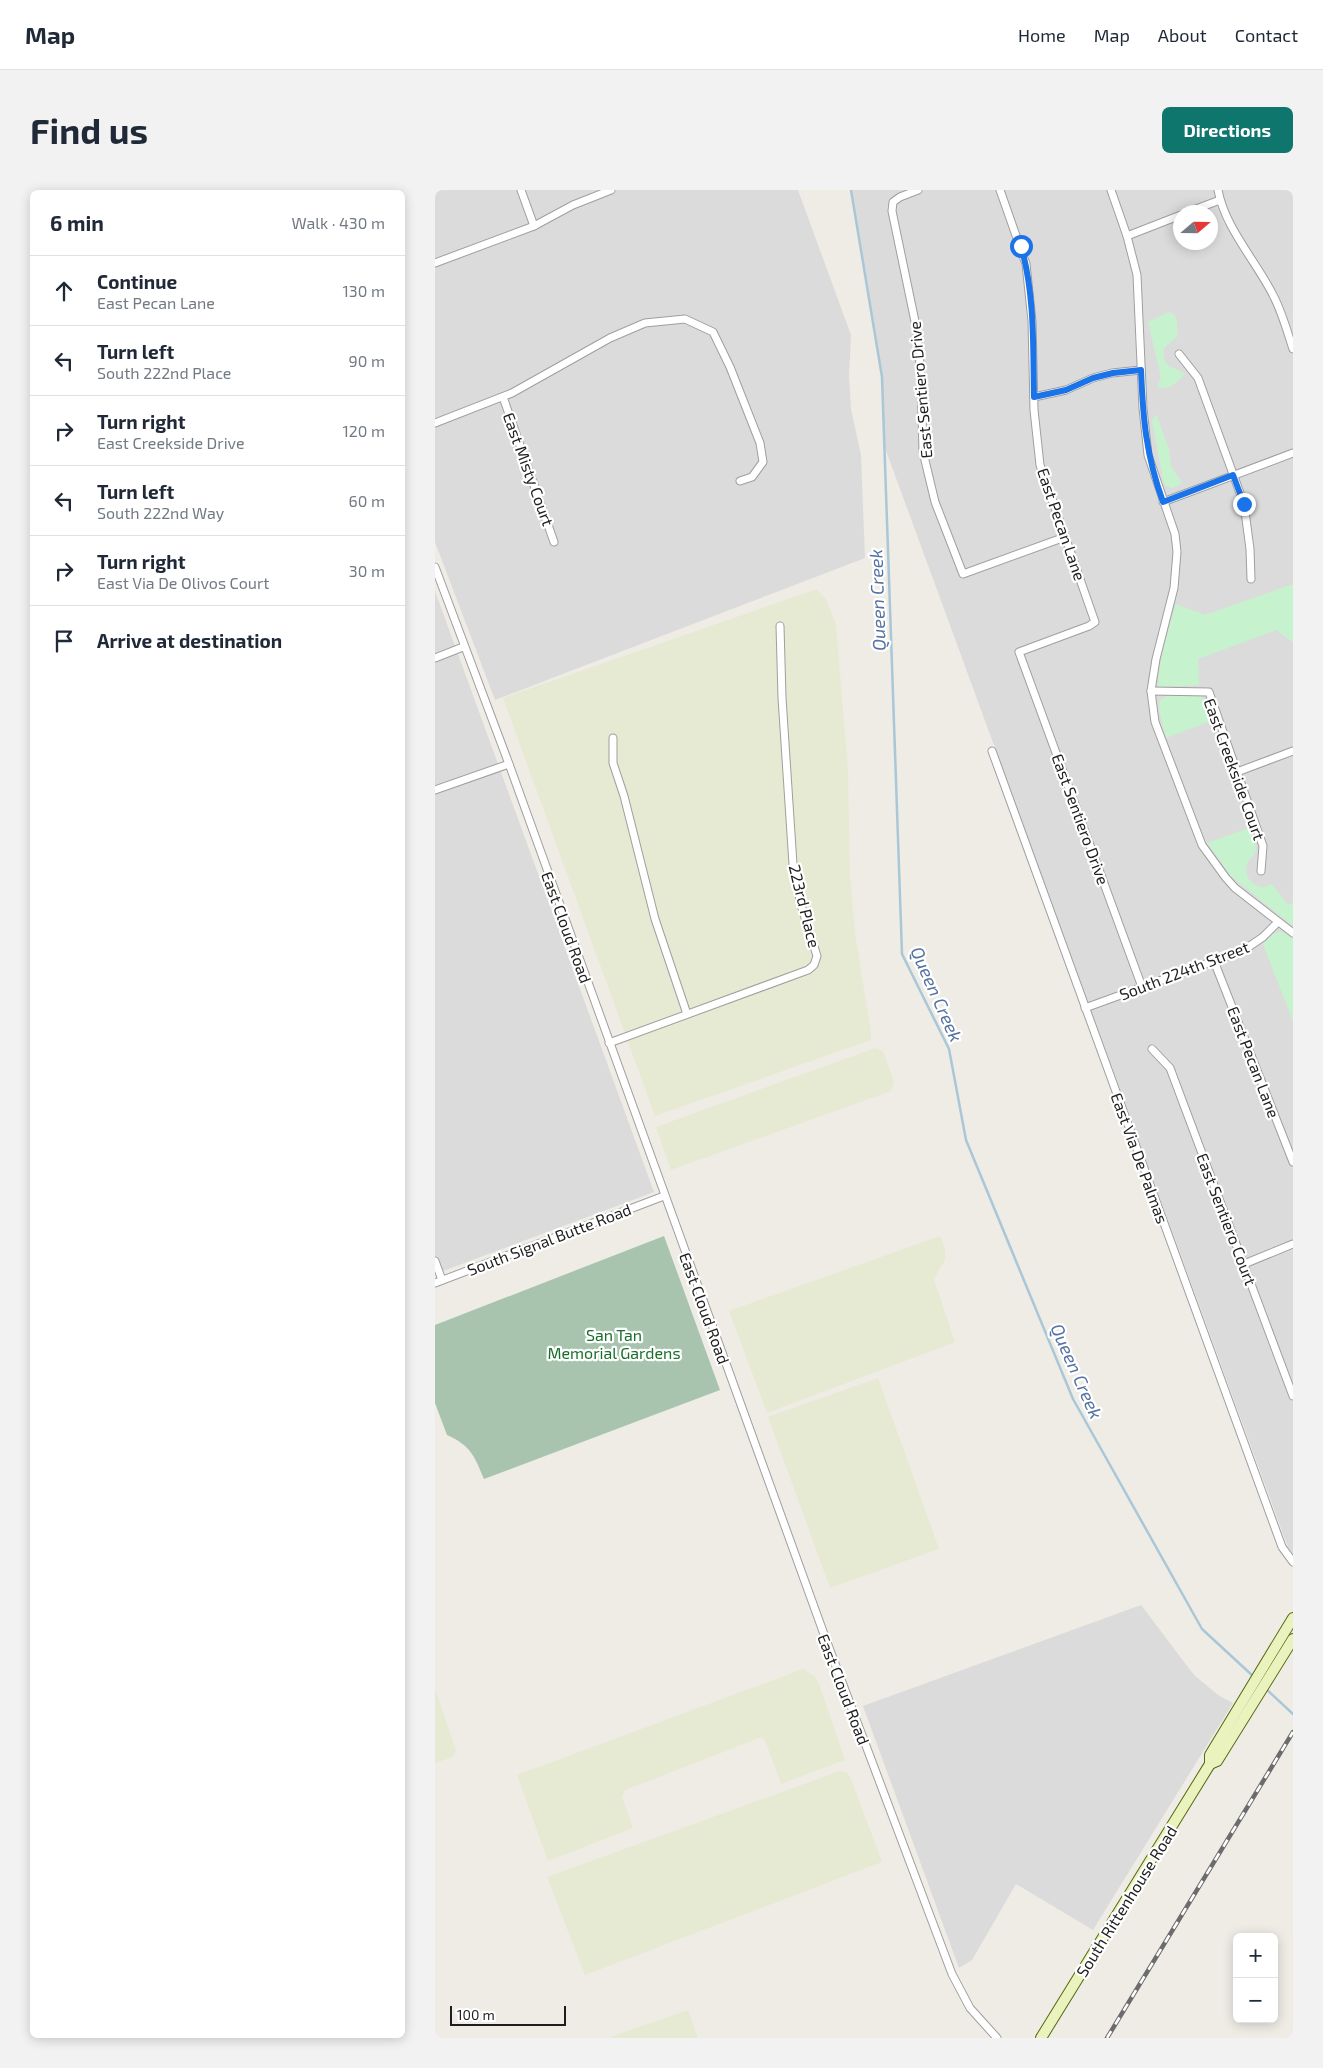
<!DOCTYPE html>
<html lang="en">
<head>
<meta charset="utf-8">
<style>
	body { margin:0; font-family:"Exo 2",sans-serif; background:#f2f2f3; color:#1f2937 }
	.controls { position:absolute; right:15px; bottom:15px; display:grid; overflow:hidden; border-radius:8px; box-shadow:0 2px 12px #0003 }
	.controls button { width:45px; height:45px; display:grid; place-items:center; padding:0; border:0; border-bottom:1px solid #e0e1e3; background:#fff; color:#1f2937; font:25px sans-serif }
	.compass { position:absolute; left:738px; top:15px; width:45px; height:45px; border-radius:50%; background:#fff; box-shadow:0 2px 12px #0003; rotate:70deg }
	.scale { position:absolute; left:15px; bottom:12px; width:116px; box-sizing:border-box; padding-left:5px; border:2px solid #1e1e1e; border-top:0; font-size:14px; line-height:18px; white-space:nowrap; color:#1e1e1e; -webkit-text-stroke:4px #fff; paint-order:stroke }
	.stop { position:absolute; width:15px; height:15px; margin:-11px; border:4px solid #1a73e8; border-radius:50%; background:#fff }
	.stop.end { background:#1a73e8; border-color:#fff; box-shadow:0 1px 5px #0008 }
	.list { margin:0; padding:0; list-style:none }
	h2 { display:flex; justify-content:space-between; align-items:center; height:65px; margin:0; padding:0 20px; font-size:21px }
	h2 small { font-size:16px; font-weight:400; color:#747a83 }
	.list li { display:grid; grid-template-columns:32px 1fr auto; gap:15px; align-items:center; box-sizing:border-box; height:70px; padding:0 20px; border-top:1px solid #e0e1e3 }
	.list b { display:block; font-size:19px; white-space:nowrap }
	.list p { margin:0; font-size:16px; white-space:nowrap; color:#747a83 }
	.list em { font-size:16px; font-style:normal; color:#747a83 }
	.icon { flex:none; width:28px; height:28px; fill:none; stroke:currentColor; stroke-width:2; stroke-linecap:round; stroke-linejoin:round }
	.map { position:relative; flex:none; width:858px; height:1848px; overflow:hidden; border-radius:8px }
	header { display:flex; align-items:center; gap:30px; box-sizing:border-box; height:70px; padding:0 25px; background:#fff; border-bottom:1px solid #e0e1e3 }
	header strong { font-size:24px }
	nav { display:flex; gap:28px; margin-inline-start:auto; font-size:18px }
	.intro { display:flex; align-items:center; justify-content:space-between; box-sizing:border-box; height:120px; padding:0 30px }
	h1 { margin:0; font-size:35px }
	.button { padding:12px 22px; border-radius:8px; background:#0f766e; color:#fff; font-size:18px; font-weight:700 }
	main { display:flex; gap:30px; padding:0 30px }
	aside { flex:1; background:#fff; border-radius:8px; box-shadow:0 2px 12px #0003 }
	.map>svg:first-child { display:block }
	.residential { fill:#dcdbdb; fill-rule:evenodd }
	.farmland { fill:#e6ead2 }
	.cemetery { fill:#a8c4af }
	.park { fill:#c6f3ce }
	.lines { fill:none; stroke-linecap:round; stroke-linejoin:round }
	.stream { stroke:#a9c7d7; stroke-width:2.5 }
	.street-casing { stroke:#9f9f9f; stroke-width:9 }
	.secondary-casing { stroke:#556910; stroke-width:12 }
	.street { stroke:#fff; stroke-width:7 }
	.secondary { stroke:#eaf3be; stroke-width:10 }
	.rail-casing { stroke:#6c6c6c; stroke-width:4.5 }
	.rail { stroke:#fff; stroke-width:2.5; stroke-dasharray:8; stroke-linecap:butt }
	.route { stroke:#1a73e8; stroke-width:6 }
	.labels { text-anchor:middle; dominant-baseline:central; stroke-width:4.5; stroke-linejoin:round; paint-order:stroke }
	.street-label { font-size:16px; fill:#1e1e1e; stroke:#fff }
	.park-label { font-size:16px; fill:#177028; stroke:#fff }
	.water-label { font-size:18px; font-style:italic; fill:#5473a3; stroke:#fff }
</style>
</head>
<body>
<header>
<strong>Map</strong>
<nav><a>Home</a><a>Map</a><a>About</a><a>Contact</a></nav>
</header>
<div class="intro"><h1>Find us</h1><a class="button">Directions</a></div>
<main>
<aside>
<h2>6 min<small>Walk · 430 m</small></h2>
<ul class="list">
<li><svg class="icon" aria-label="ahead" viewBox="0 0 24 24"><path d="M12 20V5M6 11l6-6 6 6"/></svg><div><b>Continue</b><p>East Pecan Lane</p></div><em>130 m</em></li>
<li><svg class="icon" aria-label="left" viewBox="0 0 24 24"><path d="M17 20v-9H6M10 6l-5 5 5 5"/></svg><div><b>Turn left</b><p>South 222nd Place</p></div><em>90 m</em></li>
<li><svg class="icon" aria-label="right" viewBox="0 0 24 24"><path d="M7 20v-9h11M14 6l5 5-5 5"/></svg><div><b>Turn right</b><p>East Creekside Drive</p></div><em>120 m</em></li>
<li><svg class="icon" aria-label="left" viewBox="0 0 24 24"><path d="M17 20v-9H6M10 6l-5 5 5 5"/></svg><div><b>Turn left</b><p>South 222nd Way</p></div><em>60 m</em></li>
<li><svg class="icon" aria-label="right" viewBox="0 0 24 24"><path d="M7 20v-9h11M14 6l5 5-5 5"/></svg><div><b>Turn right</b><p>East Via De Olivos Court</p></div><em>30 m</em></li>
<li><svg class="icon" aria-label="arrive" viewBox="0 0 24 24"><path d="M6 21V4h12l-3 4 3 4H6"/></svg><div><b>Arrive at destination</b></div></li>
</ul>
</aside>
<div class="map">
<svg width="858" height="1848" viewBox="0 0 858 1848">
	<rect width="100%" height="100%" fill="#eeece5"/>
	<g class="residential">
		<path d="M0 0H363L416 145 414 186 416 219 426 265 430 368 60 510 0 352Z"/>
		<path d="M416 0H858V1371L450 258 447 187ZM746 22H776V52H746Z"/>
		<path d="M0 401 219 1002 0 1084Z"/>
		<path d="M706 1415 759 1485 783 1505 798 1513 658 1740 581 1694 537 1770 524 1778 428 1516Z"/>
	</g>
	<g class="farmland">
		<path d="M382 399 392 411 401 435 413 580 415 688 420 743 436 843V850L220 926 68 508Z"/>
		<path d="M440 858 448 861 459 892 456 901 236 980 221 937Z"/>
		<path d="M505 1046 510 1058V1070L499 1089 520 1152 332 1223 294 1121Z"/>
		<path d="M443 1188 504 1359 395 1398 333 1227Z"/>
		<path d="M368 1479 380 1487 384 1494 410 1570 346 1594 331 1553 327 1547 190 1600 187 1607 198 1638 113 1671 82 1585Z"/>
		<path d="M0 1499 21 1560 18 1567 0 1573Z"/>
		<path d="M405 1581 412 1582 416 1589 447 1672 150 1785 112 1687Z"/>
		<path d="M253 1820 263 1848H175V1847Z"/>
	</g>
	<path class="cemetery" d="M229 1046 285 1200 49 1289C39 1265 36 1256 12 1245L0 1213V1135Z"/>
	<g class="park">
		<path d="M734 122C745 125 741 137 743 146L729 158C726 177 737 177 750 183 743 192 734 201 722 197L726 187 713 132Z"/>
		<path d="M721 224 734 259 736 276 747 293 738 298 729 295 717 230Z"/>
		<path d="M858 394V452L841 440 763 469 764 495 723 497C724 468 733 441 741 414L770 425Z"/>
		<path d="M764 505 771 510 778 530 731 548 724 520 725 510 732 506Z"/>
		<path d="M814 638C816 644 822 654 821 660 820 665 816 667 814 670 809 678 811 689 819 694 826 699 830 697 837 694L853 715 858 713V736L796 686 772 653Z"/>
		<path d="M846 741 858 748V831L828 754 838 744Z"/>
	</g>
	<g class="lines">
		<g class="stream">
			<path d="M416 0 447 187 467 764 514 859 531 950 638 1209 767 1439 819 1487"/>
			<path d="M830 1498 858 1524"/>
		</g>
		<g class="street-casing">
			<g id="street">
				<path d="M86 0 99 36"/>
				<path d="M483 0 465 7 458 12 457 21 482 141 486 186 488 262 500 312 528 384 630 347"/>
				<path d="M565 0 591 74 597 131 599 220 605 275 660 432 654 436 584 462 707 797"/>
				<path d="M676 0 692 46 702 85 708 218 713 265 740 344 742 362 739 398 721 469 716 501 720 532 767 655 791 688 800 698 858 743"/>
				<path d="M783 0C790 38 821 71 838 105 847 122 852 141 858 159"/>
				<path d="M753 22 785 10"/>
				<path d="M692 46 746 25"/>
				<path d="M0 73 99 36 138 15 176 0"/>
				<path d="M744 164 763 188 809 314 815 359 816 389"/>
				<path d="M68 207 119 352"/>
				<path d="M599 207 631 200 658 188 677 183 706 180"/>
				<path d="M0 233 77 203 175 148 210 133 250 129 278 142 295 177 325 253 328 272 317 287 305 291"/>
				<path d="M728 312 858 263"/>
				<path d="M0 377 74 574 390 1447 517 1784 535 1818 562 1848"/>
				<path d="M0 468 28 457"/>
				<path d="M716 501 774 502 828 656 826 681"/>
				<path d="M178 548V573L189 606 220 729 252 824"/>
				<path d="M557 561 847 1357 858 1372"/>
				<path d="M802 582 858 561"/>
				<path d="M0 600 74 574"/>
				<path d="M779 771 858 972"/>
				<path d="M650 818 809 760 828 747 843 732"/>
				<path d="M174 853 373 780 379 775 382 766 366 715 358 674 347 508 345 436"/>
				<path d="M717 859 735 878 858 1206"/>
				<path d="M0 1071 7 1090"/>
				<path d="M809 1074 858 1054"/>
				<path d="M0 1093 229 1006"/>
			</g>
		</g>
		<g class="secondary-casing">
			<g id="secondary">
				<path d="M775 1574 782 1571 858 1449"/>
				<path d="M606 1848 775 1574V1565L858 1428"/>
			</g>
		</g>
		<use href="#street" class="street"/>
		<use href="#secondary" class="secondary"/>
		<g class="rail-casing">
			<path id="rail" d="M672 1848 858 1542"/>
		</g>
		<use href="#rail" class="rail"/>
	</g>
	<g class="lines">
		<path class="route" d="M586 56C600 105 598 157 599 207L631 200 658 188 678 183 706 180C708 229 711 265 728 312L798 285 809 314"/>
	</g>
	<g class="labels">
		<g class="street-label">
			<text transform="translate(485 200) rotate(-95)">East Sentiero Drive</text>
			<text transform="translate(94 279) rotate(70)">East Misty Court</text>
			<text transform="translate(627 334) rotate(71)">East Pecan Lane</text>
			<text transform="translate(800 579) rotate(70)">East Creekside Court</text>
			<text transform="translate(646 629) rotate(70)">East Sentiero Drive</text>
			<text transform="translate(370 716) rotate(76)">223rd Place</text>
			<text transform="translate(132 737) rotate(70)">East Cloud Road</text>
			<text transform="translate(749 780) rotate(-21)">South 224th Street</text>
			<text transform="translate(819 872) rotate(69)">East Pecan Lane</text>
			<text transform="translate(705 968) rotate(70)">East Via De Palmas</text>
			<text transform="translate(792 1029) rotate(69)">East Sentiero Court</text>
			<text transform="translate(114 1049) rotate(-21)">South Signal Butte Road</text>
			<text transform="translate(270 1118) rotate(70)">East Cloud Road</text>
			<text transform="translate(409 1499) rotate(69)">East Cloud Road</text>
			<text transform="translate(691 1711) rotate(-58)">South Rittenhouse Road</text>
		</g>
		<g class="park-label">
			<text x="179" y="1144">San Tan<tspan x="179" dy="18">Memorial Gardens</tspan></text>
		</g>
		<g class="water-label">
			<text transform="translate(442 410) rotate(-92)">Queen Creek</text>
			<text transform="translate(502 804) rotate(66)">Queen Creek</text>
			<text transform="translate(642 1181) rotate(66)">Queen Creek</text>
		</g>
	</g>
</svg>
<div class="controls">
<button>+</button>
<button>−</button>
</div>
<svg class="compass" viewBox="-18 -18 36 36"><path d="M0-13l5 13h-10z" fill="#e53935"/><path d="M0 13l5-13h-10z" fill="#747a83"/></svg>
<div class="scale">100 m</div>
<div class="stop" style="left:586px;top:56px"></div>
<div class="stop end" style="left:809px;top:314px"></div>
</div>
</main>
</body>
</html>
